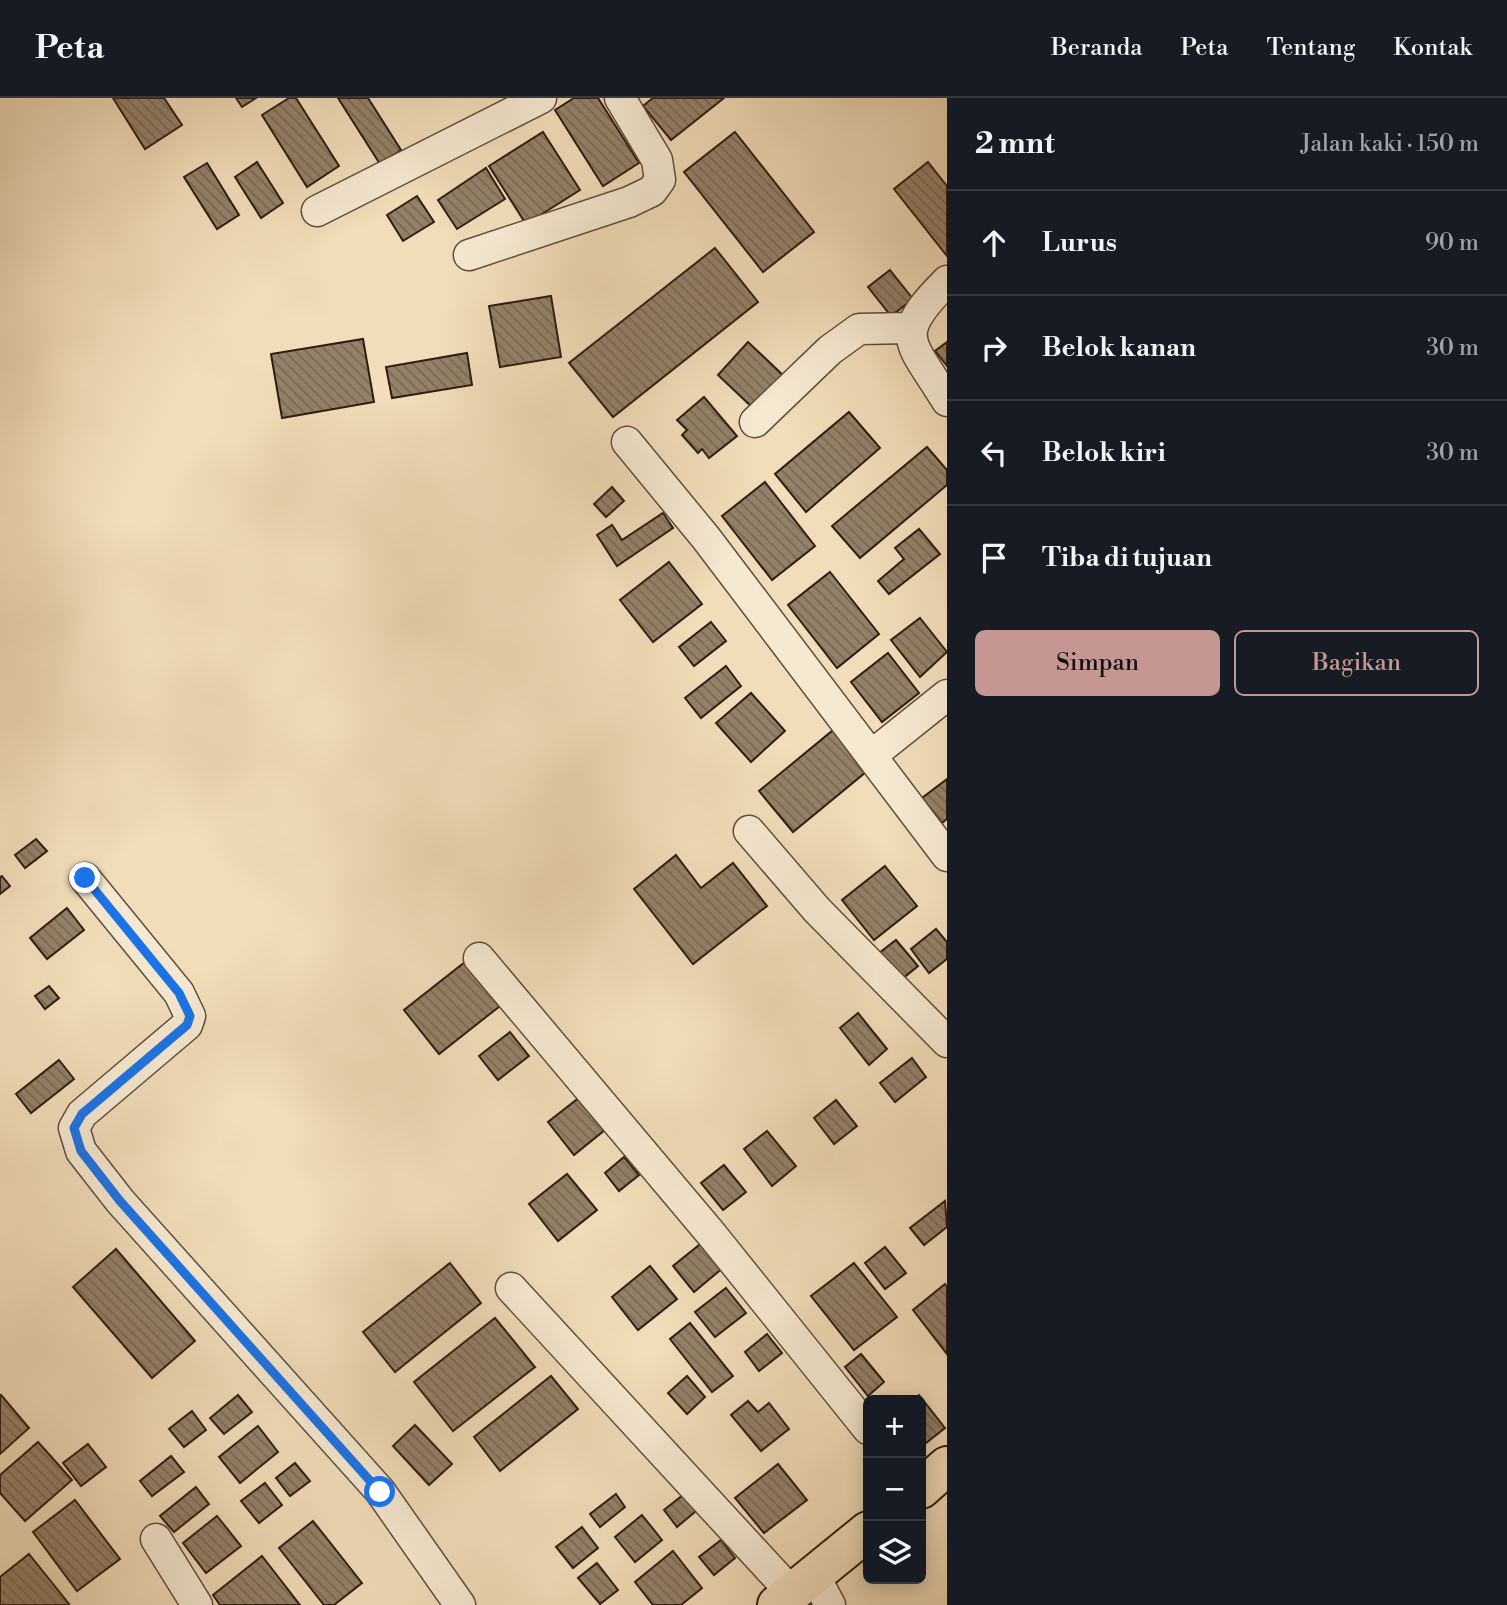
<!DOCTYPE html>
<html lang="id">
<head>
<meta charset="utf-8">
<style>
	body { margin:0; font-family:"Libre Bodoni",serif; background:#242831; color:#f1f3f6 }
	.controls { position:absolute; right:21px; bottom:21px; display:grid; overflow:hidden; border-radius:10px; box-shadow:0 4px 18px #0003 }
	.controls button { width:63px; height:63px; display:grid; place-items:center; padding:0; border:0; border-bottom:2px solid #363941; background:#171b24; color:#f1f3f6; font:35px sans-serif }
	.stop { position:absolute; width:21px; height:21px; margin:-16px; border:5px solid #1a73e8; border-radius:50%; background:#fff }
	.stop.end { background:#1a73e8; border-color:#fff; box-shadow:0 2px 7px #0008 }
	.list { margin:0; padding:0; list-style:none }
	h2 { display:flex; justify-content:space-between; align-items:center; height:91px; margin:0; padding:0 28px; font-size:30px }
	h2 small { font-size:23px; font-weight:400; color:#9ea1a6 }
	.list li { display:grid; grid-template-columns:46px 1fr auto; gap:21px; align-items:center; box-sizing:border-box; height:105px; padding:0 28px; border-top:2px solid #363941 }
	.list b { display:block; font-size:26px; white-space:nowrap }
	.list em { font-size:23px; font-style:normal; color:#9ea1a6 }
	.actions { display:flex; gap:14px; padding:21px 28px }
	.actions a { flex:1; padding:16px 0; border:2px solid #c59692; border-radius:10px; text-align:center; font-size:24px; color:#c59692 }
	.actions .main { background:#c59692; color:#111 }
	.icon { flex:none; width:38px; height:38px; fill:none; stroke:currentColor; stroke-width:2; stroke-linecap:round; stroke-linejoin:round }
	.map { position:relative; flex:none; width:947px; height:1507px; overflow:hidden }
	header { display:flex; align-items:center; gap:42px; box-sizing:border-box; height:98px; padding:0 35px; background:#171b24; border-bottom:2px solid #363941 }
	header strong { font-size:33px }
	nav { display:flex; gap:38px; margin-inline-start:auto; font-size:24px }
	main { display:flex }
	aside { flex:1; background:#171b24 }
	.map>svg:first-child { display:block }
	.building { fill:url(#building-back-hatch); stroke:#2f1d12; stroke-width:2 }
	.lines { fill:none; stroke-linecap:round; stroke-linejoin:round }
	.minor-casing { stroke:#604d3c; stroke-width:33 }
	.primary-casing { stroke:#2f1d12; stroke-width:42 }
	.minor { stroke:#f6e9d2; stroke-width:30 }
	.primary { stroke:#f1ddb9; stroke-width:38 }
	.route { stroke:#1a73e8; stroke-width:9 }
</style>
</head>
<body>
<header>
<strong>Peta</strong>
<nav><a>Beranda</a><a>Peta</a><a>Tentang</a><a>Kontak</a></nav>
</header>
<main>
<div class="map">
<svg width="947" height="1507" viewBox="0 0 947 1507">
	<defs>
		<pattern id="building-back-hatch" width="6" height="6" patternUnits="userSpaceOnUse" patternTransform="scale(1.75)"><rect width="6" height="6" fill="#948169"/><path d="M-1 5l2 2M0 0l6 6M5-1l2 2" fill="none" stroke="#796955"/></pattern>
	</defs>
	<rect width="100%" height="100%" fill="#f1ddb9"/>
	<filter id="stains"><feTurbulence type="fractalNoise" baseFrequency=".00286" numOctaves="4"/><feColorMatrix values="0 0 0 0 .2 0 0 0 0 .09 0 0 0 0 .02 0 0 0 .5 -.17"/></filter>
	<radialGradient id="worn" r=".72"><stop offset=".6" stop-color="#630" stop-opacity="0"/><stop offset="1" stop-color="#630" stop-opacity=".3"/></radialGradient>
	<g class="building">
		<path d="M113 0H164L182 27 145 51Z"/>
		<path d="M236 0H256L242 9Z"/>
		<path d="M289 0H296L339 68 307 89 262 17Z"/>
		<path d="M338 0H368L401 52 380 66Z"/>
		<path d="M574 0H598L639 65 603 88 555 12Z"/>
		<path d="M653 0H724L671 42 643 8Z"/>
		<path d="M543 34 580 92 526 126 489 68Z"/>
		<path d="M735 34 814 134 763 174 684 74Z"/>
		<path d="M257 64 283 105 261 120 235 79Z"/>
		<path d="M928 64 947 88V158L894 91Z"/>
		<path d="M207 65 239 117 217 131 184 79Z"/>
		<path d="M486 70 505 101 457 131 438 102Z"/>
		<path d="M417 98 434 124 403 143 387 117Z"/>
		<path d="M715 150 758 204 613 319 569 265Z"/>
		<path d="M890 172 913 201 891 218 868 189Z"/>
		<path d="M551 198 561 259 500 269 489 208Z"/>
		<path d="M363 241 374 304 282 320 271 256Z"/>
		<path d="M748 244 785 279 754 311 718 277Z"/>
		<path d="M947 244V268L935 253Z"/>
		<path d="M467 255 472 287 392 300 386 269Z"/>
		<path d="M704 299 737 338 709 360 702 351 698 355 682 337 687 332 677 322Z"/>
		<path d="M849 314 880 350 806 414 775 376Z"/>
		<path d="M927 349 947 372V387L860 460 832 428Z"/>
		<path d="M765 384 815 448 772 482 722 418Z"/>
		<path d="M612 389 624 403 606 419 594 406Z"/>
		<path d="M663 415 673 430 617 468 597 437 612 427 622 442Z"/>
		<path d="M919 431 940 456 889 496 878 483 904 461 895 450Z"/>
		<path d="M669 464 702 506 653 544 620 502Z"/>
		<path d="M830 474 879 536 837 570 788 507Z"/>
		<path d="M920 520 947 554 920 579 891 542Z"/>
		<path d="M711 524 726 543 694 568 679 549Z"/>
		<path d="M888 555 919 595 882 624 851 584Z"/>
		<path d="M726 568 741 588 701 620 685 600Z"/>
		<path d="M751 595 785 633 751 664 716 625Z"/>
		<path d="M838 628 872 669 793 734 759 693Z"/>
		<path d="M947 681V721L942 725 922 700Z"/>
		<path d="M36 741 47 753 25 770 15 757Z"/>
		<path d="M676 757 701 790 733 765 767 808 693 866 634 791Z"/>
		<path d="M885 768 917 808 874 842 842 802Z"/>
		<path d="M2 778 10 788 0 796V779Z"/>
		<path d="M67 810 84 832 47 861 30 840Z"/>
		<path d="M936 831 947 844V861L929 875 911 851Z"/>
		<path d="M896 842 918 868 896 886 874 859Z"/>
		<path d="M465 864 500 908 439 956 404 912Z"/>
		<path d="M49 888 59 900 45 911 35 898Z"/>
		<path d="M858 915 887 951 869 967 840 930Z"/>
		<path d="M510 934 529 958 498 982 479 958Z"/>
		<path d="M912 960 926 979 895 1004 880 985Z"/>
		<path d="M59 962 74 981 31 1015 16 996Z"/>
		<path d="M580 999 606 1031 574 1057 548 1024Z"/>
		<path d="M836 1002 857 1028 834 1046 814 1020Z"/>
		<path d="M767 1033 796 1068 772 1088 744 1051Z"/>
		<path d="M624 1059 639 1077 619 1093 605 1075Z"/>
		<path d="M724 1067 746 1094 723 1112 701 1085Z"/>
		<path d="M567 1076 597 1112 558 1143 529 1106Z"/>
		<path d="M945 1103 947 1129 924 1147 910 1130Z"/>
		<path d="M704 1143 724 1169 694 1194 673 1168Z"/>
		<path d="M885 1149 906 1175 885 1191 865 1165Z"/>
		<path d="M116 1151 195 1243 152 1280 73 1189Z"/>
		<path d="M450 1165 481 1205 395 1274 363 1234Z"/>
		<path d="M854 1165 897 1219 854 1252 811 1198Z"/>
		<path d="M650 1168 677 1201 638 1232 612 1199Z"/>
		<path d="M945 1186 947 1189V1256L913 1212Z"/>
		<path d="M726 1190 746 1215 715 1239 695 1214Z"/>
		<path d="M495 1220 535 1269 453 1333 414 1284Z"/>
		<path d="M690 1225 733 1278 712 1294 670 1241Z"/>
		<path d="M767 1236 782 1255 759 1273 745 1254Z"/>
		<path d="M861 1256 884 1284 868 1298 845 1269Z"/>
		<path d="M551 1278 578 1311 500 1373 474 1339Z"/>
		<path d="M687 1278 705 1299 687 1316 668 1295Z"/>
		<path d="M1 1297 29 1330 0 1356V1298Z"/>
		<path d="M238 1297 252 1314 224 1336 210 1320Z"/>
		<path d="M919 1297 945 1330 921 1349V1302H912Z"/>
		<path d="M748 1303 758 1314 769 1305 789 1331 761 1353 731 1317Z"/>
		<path d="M192 1313 206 1332 184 1349 169 1331Z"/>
		<path d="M415 1327 452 1366 429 1387 393 1348Z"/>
		<path d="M258 1328 278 1354 240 1385 219 1359Z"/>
		<path d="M38 1344 72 1382 25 1423 0 1395V1377Z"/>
		<path d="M88 1346 106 1369 81 1388 63 1365Z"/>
		<path d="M171 1358 184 1374 152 1398 140 1383Z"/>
		<path d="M295 1365 310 1383 290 1398 276 1380Z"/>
		<path d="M778 1366 807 1402 764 1435 735 1400Z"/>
		<path d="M265 1385 282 1407 259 1425 241 1403Z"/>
		<path d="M196 1389 209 1406 174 1434 160 1418Z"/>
		<path d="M616 1396 625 1409 600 1429 590 1416Z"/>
		<path d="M683 1397 696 1413 677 1429 664 1412Z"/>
		<path d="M75 1402 120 1461 77 1493 33 1434Z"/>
		<path d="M642 1417 662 1442 635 1464 615 1439Z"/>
		<path d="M217 1418 241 1448 206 1475 183 1445Z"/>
		<path d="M313 1423 362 1485 334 1507H324L279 1450Z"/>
		<path d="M582 1429 598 1450 573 1470 556 1449Z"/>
		<path d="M721 1442 735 1460 714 1477 699 1459Z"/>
		<path d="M673 1453 702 1490 681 1507H653L635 1484Z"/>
		<path d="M29 1456 69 1506 67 1507H0V1479Z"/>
		<path d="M262 1458 300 1507H220L213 1497Z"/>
		<path d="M597 1465 618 1492 600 1506 578 1480Z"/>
	</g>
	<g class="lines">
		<g class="minor-casing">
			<g id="minor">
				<path d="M317 113 541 0"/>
				<path d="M469 157 629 104 652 93 660 82 657 62 620 0"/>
				<path d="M947 183C891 239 910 242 947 303"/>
				<path d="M755 324 830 252 859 231 910 230"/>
				<path d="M627 344 706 440 947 758"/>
				<path d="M872 657 947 597"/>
				<path d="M749 733 817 812 947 944"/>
				<path d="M85 780 179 895 190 918 187 927 82 1016 74 1030 81 1053 120 1103 380 1393 460 1507"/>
				<path d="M479 860 713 1138 868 1331"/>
				<path d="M511 1190 792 1495"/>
				<path d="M156 1441 197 1507"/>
				<path d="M814 1477 830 1507"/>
			</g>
		</g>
		<g class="primary-casing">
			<g id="primary">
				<path d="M921 1391 947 1368"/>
				<path d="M777 1507 868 1433"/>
			</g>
		</g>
		<use href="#minor" class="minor"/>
		<use href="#primary" class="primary"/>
	</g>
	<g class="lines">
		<path class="route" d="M85 780 179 895 190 918 187 927 82 1016 74 1030 81 1053 120 1103 380 1394"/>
	</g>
	<rect width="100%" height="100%" filter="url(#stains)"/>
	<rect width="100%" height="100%" fill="url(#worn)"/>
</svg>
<div class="controls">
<button>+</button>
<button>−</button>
<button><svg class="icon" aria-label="layers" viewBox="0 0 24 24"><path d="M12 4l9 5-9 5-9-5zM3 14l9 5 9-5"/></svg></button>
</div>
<div class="stop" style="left:380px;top:1394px"></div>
<div class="stop end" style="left:85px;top:780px"></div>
</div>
<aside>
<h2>2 mnt<small>Jalan kaki · 150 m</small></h2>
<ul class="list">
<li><svg class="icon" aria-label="ahead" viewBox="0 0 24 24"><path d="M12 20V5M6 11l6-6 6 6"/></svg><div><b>Lurus</b></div><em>90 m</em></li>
<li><svg class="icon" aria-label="right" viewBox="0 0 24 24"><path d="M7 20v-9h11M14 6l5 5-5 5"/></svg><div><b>Belok kanan</b></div><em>30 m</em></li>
<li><svg class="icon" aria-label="left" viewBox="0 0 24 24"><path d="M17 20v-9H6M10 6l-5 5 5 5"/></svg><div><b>Belok kiri</b></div><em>30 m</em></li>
<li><svg class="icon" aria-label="arrive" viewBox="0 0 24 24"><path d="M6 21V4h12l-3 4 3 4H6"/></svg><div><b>Tiba di tujuan</b></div></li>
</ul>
<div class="actions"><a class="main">Simpan</a><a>Bagikan</a></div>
</aside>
</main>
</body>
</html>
